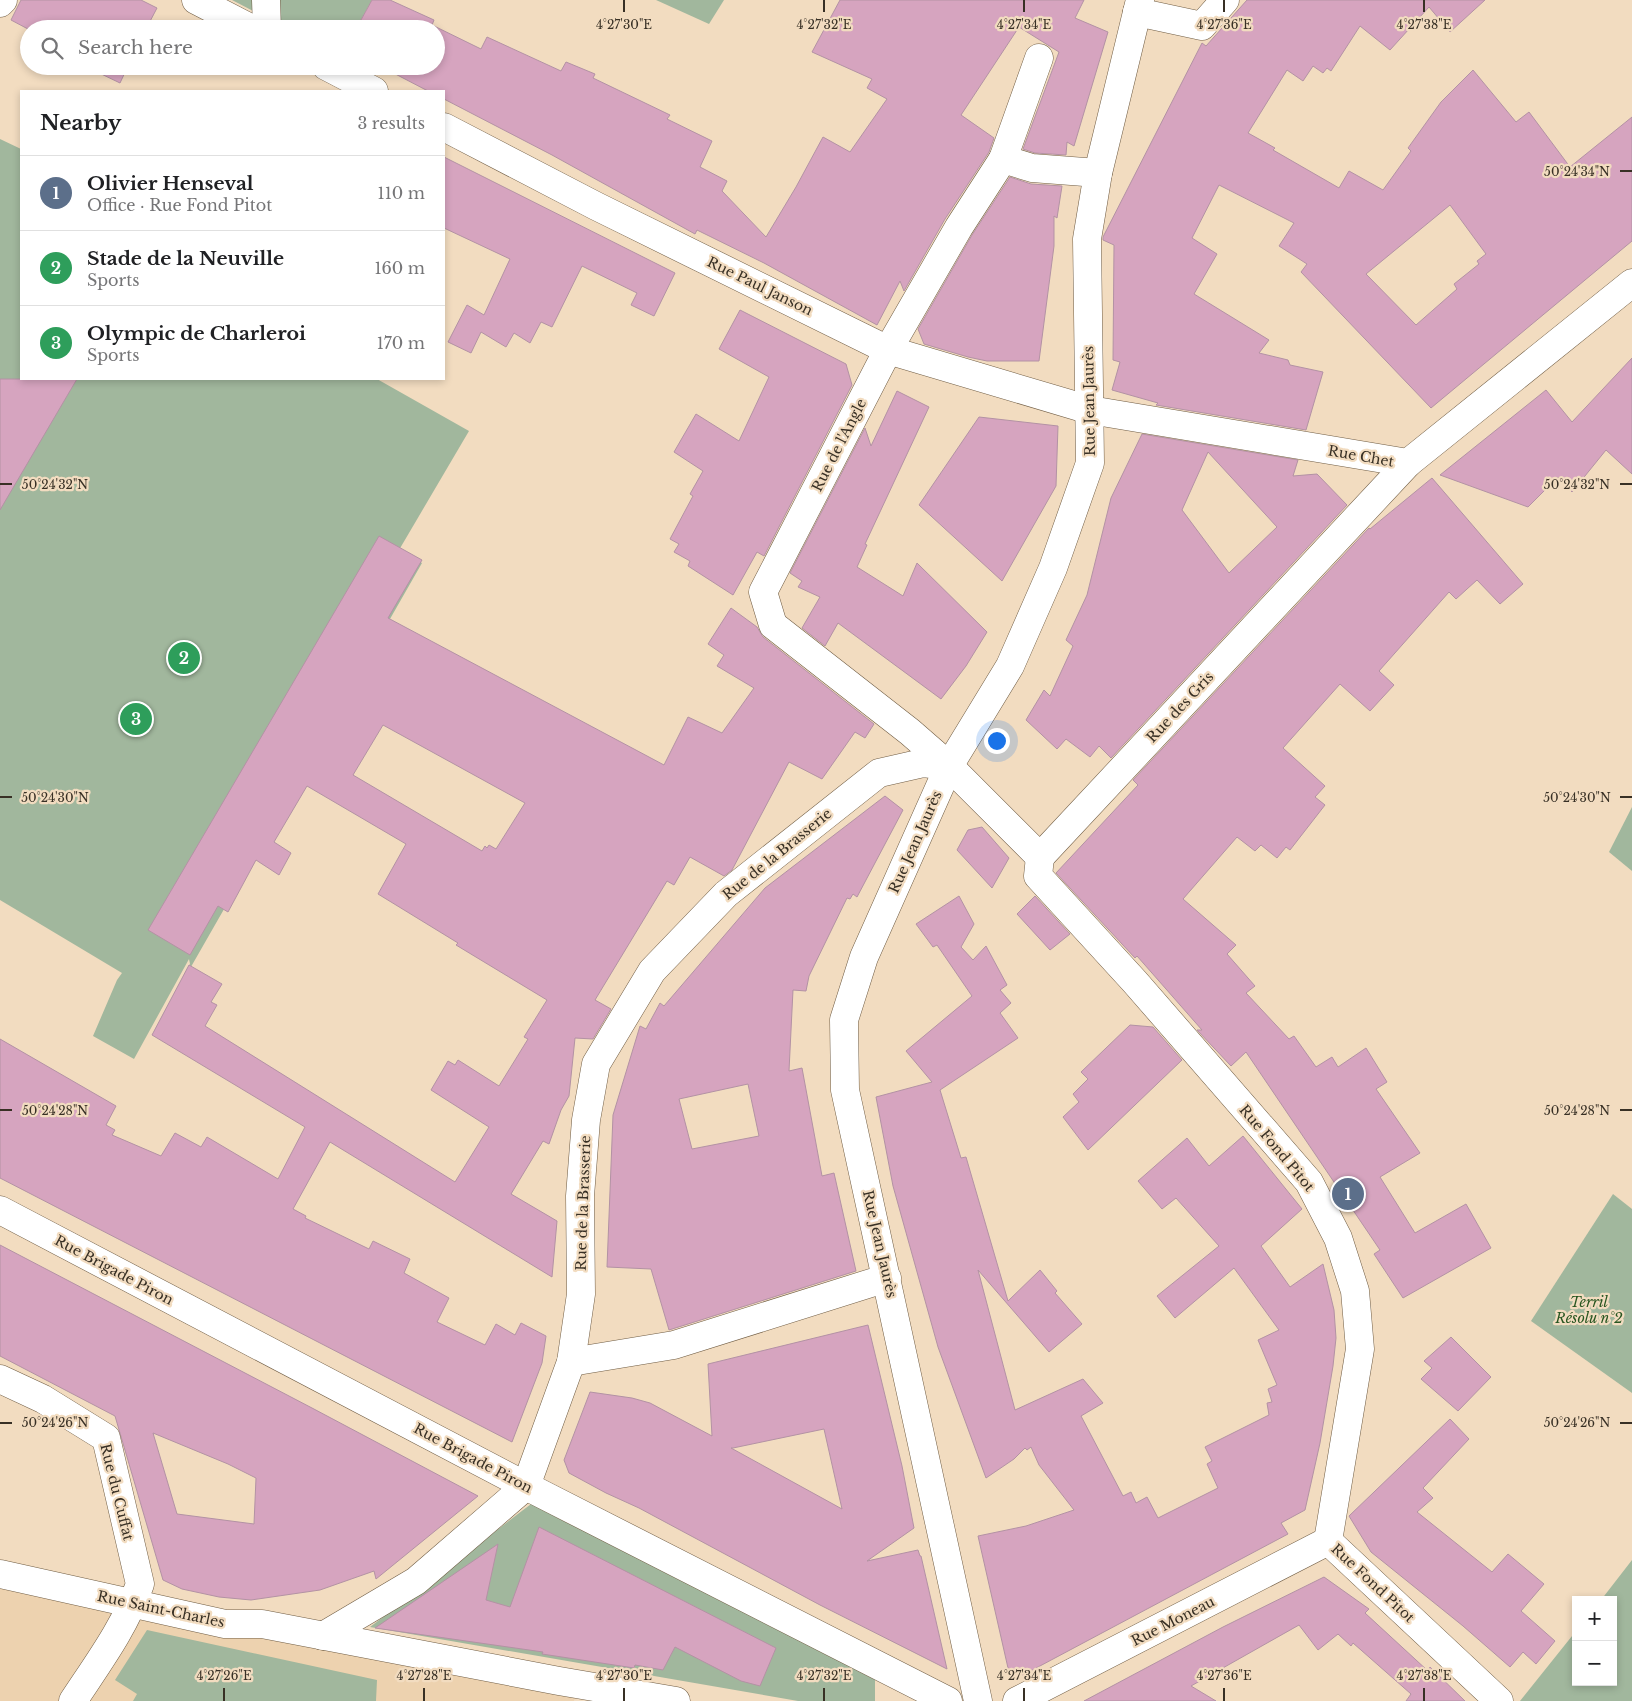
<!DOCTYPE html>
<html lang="en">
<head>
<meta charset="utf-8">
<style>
	body { margin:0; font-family:"Libre Baskerville",serif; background:#f2f2f2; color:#202124 }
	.controls { position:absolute; right:15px; bottom:15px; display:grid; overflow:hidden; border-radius:0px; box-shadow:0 2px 8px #0003 }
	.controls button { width:45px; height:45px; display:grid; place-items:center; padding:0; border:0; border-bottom:1px solid #e0e0e0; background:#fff; color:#202124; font:25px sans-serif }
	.you { position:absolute; left:996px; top:740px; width:18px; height:18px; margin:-12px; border:4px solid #fff; border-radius:50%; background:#1a73e8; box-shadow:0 0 0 8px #1a73e833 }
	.badge { display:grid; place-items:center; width:32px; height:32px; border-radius:50%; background:#9f5e28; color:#fff; font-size:16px; font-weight:700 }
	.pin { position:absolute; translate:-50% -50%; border:2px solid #fff; box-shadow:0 1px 5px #0006 }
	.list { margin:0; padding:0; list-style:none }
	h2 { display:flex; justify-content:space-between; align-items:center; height:65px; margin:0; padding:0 20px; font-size:21px }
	h2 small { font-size:16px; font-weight:400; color:#757577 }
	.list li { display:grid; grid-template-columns:32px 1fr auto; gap:15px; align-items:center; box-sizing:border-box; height:75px; padding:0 20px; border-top:1px solid #e0e0e0 }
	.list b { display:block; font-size:19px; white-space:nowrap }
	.list p { margin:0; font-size:16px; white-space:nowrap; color:#757577 }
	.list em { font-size:16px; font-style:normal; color:#757577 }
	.icon { flex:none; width:28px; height:28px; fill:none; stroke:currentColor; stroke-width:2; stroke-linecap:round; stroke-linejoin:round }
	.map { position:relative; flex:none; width:1632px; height:1701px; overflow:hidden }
	.search { position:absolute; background:#fff; box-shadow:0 2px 8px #0003; left:20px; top:20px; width:425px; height:55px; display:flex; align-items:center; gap:12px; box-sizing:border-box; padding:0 18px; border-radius:28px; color:#757577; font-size:19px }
	.panel { position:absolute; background:#fff; box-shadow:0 2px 8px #0003; left:20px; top:90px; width:425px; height:290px; border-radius:0px }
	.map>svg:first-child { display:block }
	.built { fill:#edd2af }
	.green { fill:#a1b79d }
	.building { fill:#d6a4bf; stroke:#b392a4; fill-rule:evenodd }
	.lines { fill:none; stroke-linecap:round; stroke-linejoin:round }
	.minor-casing { stroke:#705d44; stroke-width:29 }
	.minor { stroke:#fff; stroke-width:28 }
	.ticks { fill:none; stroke:#383025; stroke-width:2 }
	.labels { text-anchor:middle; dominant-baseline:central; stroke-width:4.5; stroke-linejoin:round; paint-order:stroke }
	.street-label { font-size:14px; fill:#383025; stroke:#f2dcc0 }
	.park-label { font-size:14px; font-style:italic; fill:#285621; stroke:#f2dcc0 }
	.ticks-label { font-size:12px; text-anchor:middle; fill:#383025; stroke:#f2dcc0; stroke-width:4.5; stroke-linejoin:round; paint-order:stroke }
</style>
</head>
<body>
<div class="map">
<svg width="1632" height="1701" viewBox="0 0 1632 1701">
	<rect width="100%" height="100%" fill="#f2dcc0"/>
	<path class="built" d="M0 1570 577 1684 574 1701H0Z"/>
	<g class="green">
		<path d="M232 0H372L356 29H288Z"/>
		<path d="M656 0H724L709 24Z"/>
		<path d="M0 139 21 149V379H377L469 431 399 550 422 563 152 1035 190 964 189 959 134 1059 93 1036 117 980 122 973 0 900Z"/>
		<path d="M1632 807V871L1609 852Z"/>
		<path d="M1613 1194 1632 1209V1393L1531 1321Z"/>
		<path d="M535 1501 875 1664V1701H798L370 1627Z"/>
		<path d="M1632 1560V1701H1520L1576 1631V1682H1613V1600H1601Z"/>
		<path d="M147 1630 377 1680 376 1701H133L137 1694 115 1680Z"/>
	</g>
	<g class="building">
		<path d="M21 0H141L157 8 146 29H28L11 20Z"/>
		<path d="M372 0H390L434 20 432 25 481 49 487 37 561 71 566 62 595 74 593 78 670 115 667 119 712 141 700 167 727 181 722 191 766 237 796 187 823 137 850 152 887 99 867 88 872 79 812 52 840 0H1084L1075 18 1108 32 1074 146 1067 142 1066 155 1035 153 1023 149 1059 52 1019 27 961 115 994 138 989 152 945 219 904 291 900 281 877 325 764 263 697 230 695 234 552 155 444 99V91H428L380 66H436V29H356Z"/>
		<path d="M1247 0H1485L1450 32 1429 7 1390 50 1360 26 1331 71 1327 68 1323 73 1313 66 1303 81 1287 70 1248 133 1275 148 1273 150 1339 188 1349 171 1383 190 1411 151 1408 148 1441 102 1473 70 1516 122 1529 112 1570 167 1632 117V241L1431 408 1301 272 1307 264 1279 246 1294 223 1219 185 1192 238 1217 254 1194 294 1269 340 1259 353 1288 360 1290 365 1323 372 1306 430 1156 405 1158 403 1112 390 1120 362 1113 360 1114 245 1103 240V237L1202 43 1206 46ZM1450 205 1486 254 1477 261 1479 264 1454 284 1457 289 1416 325 1366 274Z"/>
		<path d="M95 66H128L120 83 93 70Z"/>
		<path d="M444 157 675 273 654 316 631 305 637 293 582 266 552 327 541 322 530 343 514 333 506 347 481 332 471 353 448 342 467 305 484 315 510 259 444 228Z"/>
		<path d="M1010 177 1031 184 1062 186 1057 218 1054 216V246L1039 361H987L968 357 924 344 918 329 972 235Z"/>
		<path d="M740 310 846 364 852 385 764 556 757 552 733 595 688 566 690 561 674 552 679 544 670 539 693 496 690 494 703 471 674 452 696 414 739 441 769 377 719 349Z"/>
		<path d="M1632 358V474L1606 450 1572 492 1558 477 1528 507 1440 475 1546 390 1572 422Z"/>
		<path d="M0 379H77L0 510Z"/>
		<path d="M897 391 929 407 865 544 867 545 857 567 903 596 917 563 987 632 966 666 941 699 838 623 825 646 802 628 820 597 798 587 802 581 790 573 865 428 871 446Z"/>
		<path d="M979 417 1058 426 1056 486 1002 581 919 505Z"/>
		<path d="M1142 434 1298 460 1293 476 1317 474 1347 505 1111 758 1099 746 1090 757 1066 739 1057 749 1026 720 1044 690 1050 696 1073 646 1066 640 1087 595 1111 498ZM1208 452 1277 527 1229 573 1182 510Z"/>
		<path d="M1432 478 1523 584 1500 604 1477 580 1456 599 1449 592 1379 671 1394 685 1370 711 1340 684 1283 748 1325 786 1315 797 1325 805 1290 850 1286 847 1277 858 1261 845 1255 851 1237 837 1183 899 1236 945 1227 954 1255 986 1246 993 1289 1039 1294 1036 1316 1067 1332 1057 1338 1067 1366 1048 1387 1082 1376 1089 1420 1153 1380 1177 1415 1233 1466 1204 1491 1248 1403 1298 1374 1254 1380 1250 1246 1052 1231 1066 1197 1030H1202L1137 956 1135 958 1056 873 1138 785 1133 780 1369 528 1370 529Z"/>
		<path d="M379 536 422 560 388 618 664 765 688 717 722 733 754 688 717 666 724 655 708 644 731 608 757 627 763 637 874 724 865 738 855 732 822 779 789 762 732 870 724 876 690 857 674 885 667 881 595 1000 611 1009 593 1039 575 1038 569 1096 561 1110 549 1144 543 1141 511 1194 557 1221 552 1277 330 1142 293 1209 306 1216 305 1218 369 1249 373 1241 410 1259 404 1273 449 1298 437 1322 485 1345 496 1324 515 1335 521 1323 546 1336 542 1363 512 1442 0 1178V1039L116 1106 106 1125 115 1130 112 1135 161 1156 175 1133 201 1147 207 1137 278 1179 305 1127 152 1035 189 965 222 984 211 1002 217 1005 205 1026 455 1182 489 1127 431 1090 448 1061 455 1065 458 1060 499 1086 528 1039 524 1037 547 1000 456 945 458 943 378 894 406 844 307 786 274 842 291 853 279 875 256 860 228 912 218 906 190 955 148 930ZM383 725 525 803 496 849 489 845 487 848 485 846 482 851 353 775Z"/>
		<path d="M885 796 903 810 857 897 853 894 850 899 847 898 809 976 806 991 793 990 789 1071 802 1068 822 1176 834 1173 856 1271 669 1330 651 1269 607 1267 613 1115 640 1026 646 1029 660 1003 664 1006 765 888ZM748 1084 759 1136 692 1149 679 1099Z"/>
		<path d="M982 827 1009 858 992 888 957 850 968 830Z"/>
		<path d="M959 896 974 924 961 947 973 960 986 946 1007 985 1000 990 1011 1003 1000 1013 1018 1038 940 1090 961 1158 966 1157 1008 1301 1040 1270 1057 1291 1055 1293 1082 1324 1049 1352 978 1270 1015 1410 1083 1379 1103 1403 1081 1416 1123 1496 1131 1492 1136 1503 1147 1497 1158 1518 1218 1488 1207 1464 1212 1461 1205 1447 1269 1415 1267 1403 1272 1402 1268 1389 1277 1385 1258 1340 1279 1330 1234 1268 1175 1318 1157 1296 1219 1246 1176 1198 1162 1209 1138 1181 1187 1138 1209 1166 1243 1136 1302 1209 1261 1246 1290 1287 1323 1264 1334 1310 1336 1338 1333 1366 1320 1443 1305 1510 1281 1523 1288 1534 1023 1675 1008 1668 978 1536 1026 1526 1074 1510 1039 1465 1031 1447 1027 1450 1025 1448 1014 1459 986 1478 938 1347 893 1186 876 1097 932 1082 906 1051 972 996 937 945 933 947 916 924Z"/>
		<path d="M1035 896 1070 934 1050 950 1017 914Z"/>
		<path d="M1130 1025 1153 1027 1182 1060 1088 1150 1063 1117 1079 1102 1073 1094 1088 1079 1081 1072Z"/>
		<path d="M0 1245 312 1408 478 1496 376 1579 374 1571 320 1590 251 1600 219 1597 182 1589 163 1580 115 1416 0 1356ZM153 1433 228 1464 256 1478 254 1524 177 1514Z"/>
		<path d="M868 1325 902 1466 914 1528 867 1561 918 1550 920 1556H921L947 1669 820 1605 639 1508 606 1493 569 1473 564 1460 590 1392 632 1398 650 1403 712 1436 708 1364ZM824 1429 842 1509 731 1448H733Z"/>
		<path d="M1451 1337 1491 1377 1458 1411 1421 1379 1432 1368 1424 1361Z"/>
		<path d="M1450 1419 1469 1439 1423 1488 1433 1498 1417 1512 1492 1572 1508 1554 1544 1584 1521 1611 1555 1641 1536 1664 1523 1652 1510 1667 1463 1626 1371 1552 1349 1516Z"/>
		<path d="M539 1527 776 1648 760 1686 741 1681 675 1647 663 1670 635 1665 634 1668 542 1654 543 1652 375 1628 498 1544 486 1600 510 1607Z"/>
		<path d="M1324 1577 1369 1609 1365 1613 1428 1671 1430 1667 1465 1701H1406L1411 1694 1353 1643 1351 1646 1338 1634 1318 1650 1299 1625 1191 1686 1216 1701H1084L1223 1627Z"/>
	</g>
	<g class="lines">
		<g class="minor-casing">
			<g id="minor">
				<path d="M196 0 252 29"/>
				<path d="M266 0 267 29"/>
				<path d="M0 3 3 0"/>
				<path d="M1137 12 1202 26 1225 0"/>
				<path d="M326 66 374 91"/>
				<path d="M444 127 596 206 888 350 1090 410 1408 463 1632 283"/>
				<path d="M1003 159 1039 58"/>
				<path d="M1040 857 1038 876 1135 982 1309 1182 1338 1238 1355 1291 1360 1349 1328 1541 1499 1701"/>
				<path d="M1040 857 949 766 910 732 773 625 763 592 888 350 959 227 1003 159 1032 168 1098 173"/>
				<path d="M1040 857 1408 463"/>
				<path d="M0 1210 526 1486 948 1701"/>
				<path d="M571 1362 674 1345 887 1278"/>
				<path d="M0 1379 43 1399 106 1438 140 1584C125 1627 98 1663 73 1701"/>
				<path d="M0 1574 225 1624H262L559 1681 676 1701"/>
				<path d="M323 1636 416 1581 526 1486 571 1362 581 1294 580 1196 586 1120 596 1064 652 971 726 894 879 773 923 763 949 766"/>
				<path d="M978 1701 845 1090 844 1020 864 957 949 766 1010 666 1053 568 1090 463 1087 239 1098 173 1140 0"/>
				<path d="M1017 1701 1328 1541"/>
			</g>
		</g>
		<use href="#minor" class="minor"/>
	</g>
	<path class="ticks" d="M624 0V12M824 0V12M1024 0V12M1224 0V12M1424 0V12M1620 171H1632M0 484H12M1620 484H1632M0 797H12M1620 797H1632M0 1110H12M1620 1110H1632M0 1423H12M1620 1423H1632M224 1688V1701M424 1688V1701M624 1688V1701M824 1688V1701M1024 1688V1701M1224 1688V1701M1424 1688V1701"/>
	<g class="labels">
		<g class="street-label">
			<text transform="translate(760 286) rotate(26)">Rue Paul Janson</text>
			<text transform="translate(1089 401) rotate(-91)">Rue Jean Jaurès</text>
			<text transform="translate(839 445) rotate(-63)">Rue de l'Angle</text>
			<text transform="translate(1361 456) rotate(10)">Rue Chet</text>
			<text transform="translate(1180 707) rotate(-47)">Rue des Gris</text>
			<text transform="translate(915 842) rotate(-66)">Rue Jean Jaurès</text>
			<text transform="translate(777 854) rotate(-39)">Rue de la Brasserie</text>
			<text transform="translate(1277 1148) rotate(50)">Rue Fond Pitot</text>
			<text transform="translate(583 1203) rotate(-88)">Rue de la Brasserie</text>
			<text transform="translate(880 1244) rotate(77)">Rue Jean Jaurès</text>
			<text transform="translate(114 1270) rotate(28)">Rue Brigade Piron</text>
			<text transform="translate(473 1458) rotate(28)">Rue Brigade Piron</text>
			<text transform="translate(117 1492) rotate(76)">Rue du Cuffat</text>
			<text transform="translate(1373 1583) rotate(43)">Rue Fond Pitot</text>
			<text transform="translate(161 1609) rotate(12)">Rue Saint-Charles</text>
			<text transform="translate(1173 1621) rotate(-27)">Rue Moneau</text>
		</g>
		<g class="park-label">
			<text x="1589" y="1302">Terril<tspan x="1589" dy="16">Résolu n°2</tspan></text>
		</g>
	</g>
	<g class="ticks-label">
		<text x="624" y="29">4°27'30"E</text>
		<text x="824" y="29">4°27'32"E</text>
		<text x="1024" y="29">4°27'34"E</text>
		<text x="1224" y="29">4°27'36"E</text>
		<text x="1424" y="29">4°27'38"E</text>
		<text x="1577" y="176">50°24'34"N</text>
		<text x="55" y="489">50°24'32"N</text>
		<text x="1577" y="489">50°24'32"N</text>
		<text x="55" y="802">50°24'30"N</text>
		<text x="1577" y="802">50°24'30"N</text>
		<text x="55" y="1115">50°24'28"N</text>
		<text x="1577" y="1115">50°24'28"N</text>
		<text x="55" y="1427">50°24'26"N</text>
		<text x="1577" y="1427">50°24'26"N</text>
		<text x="224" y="1680">4°27'26"E</text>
		<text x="424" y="1680">4°27'28"E</text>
		<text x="624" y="1680">4°27'30"E</text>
		<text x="824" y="1680">4°27'32"E</text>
		<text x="1024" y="1680">4°27'34"E</text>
		<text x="1224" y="1680">4°27'36"E</text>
		<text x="1424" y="1680">4°27'38"E</text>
	</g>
</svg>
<div class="controls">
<button>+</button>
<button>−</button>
</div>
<div class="you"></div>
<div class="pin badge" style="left:1348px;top:1194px;background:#5c6f8a">1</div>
<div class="pin badge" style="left:184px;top:658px;background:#2e9e5b">2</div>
<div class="pin badge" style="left:136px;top:719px;background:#2e9e5b">3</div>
<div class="search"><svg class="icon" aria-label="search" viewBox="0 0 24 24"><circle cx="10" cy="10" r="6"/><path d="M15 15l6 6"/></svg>Search here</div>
<section class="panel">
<h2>Nearby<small>3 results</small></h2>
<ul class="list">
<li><span class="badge" style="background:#5c6f8a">1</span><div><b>Olivier Henseval</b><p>Office · Rue Fond Pitot</p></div><em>110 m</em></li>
<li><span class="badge" style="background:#2e9e5b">2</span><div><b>Stade de la Neuville</b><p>Sports</p></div><em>160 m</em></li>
<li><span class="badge" style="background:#2e9e5b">3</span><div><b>Olympic de Charleroi</b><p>Sports</p></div><em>170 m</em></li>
</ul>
</section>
</div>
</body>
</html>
